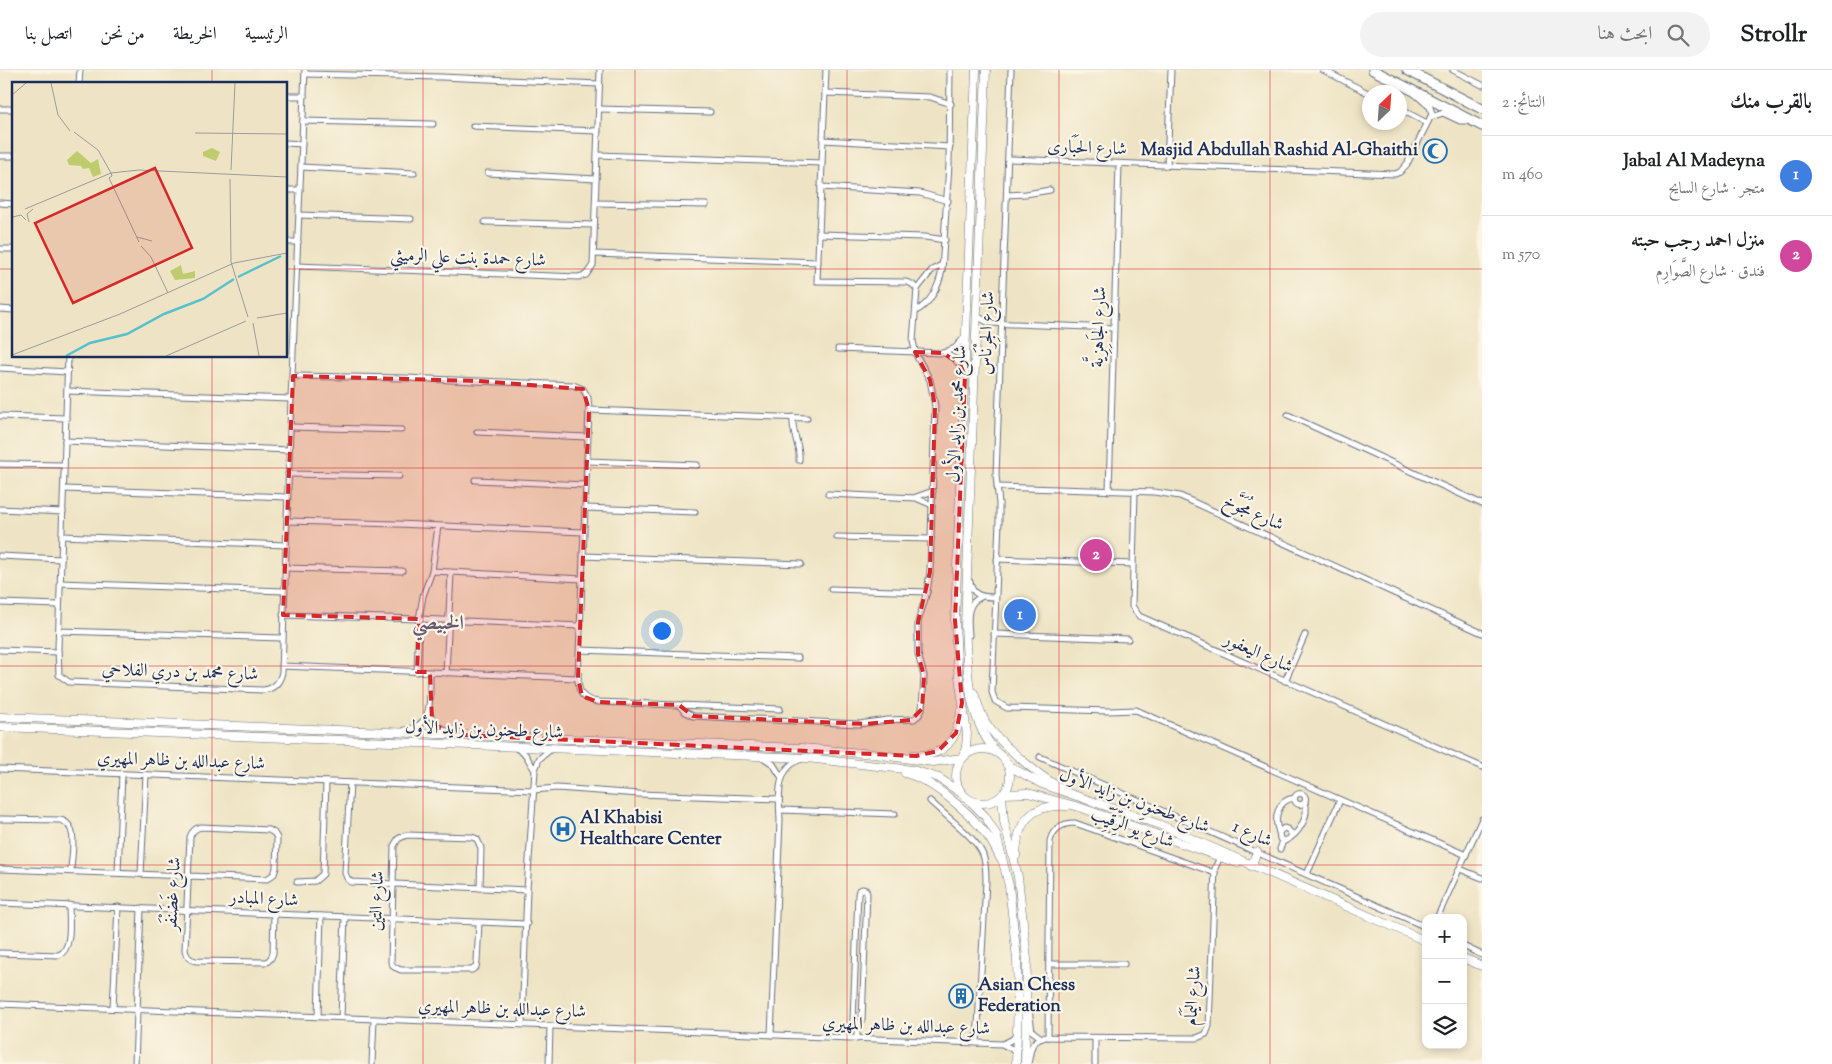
<!DOCTYPE html>
<html lang="ar">
<head>
<meta charset="utf-8">
<style>
	body { margin:0; font-family:"Sorts Mill Goudy",Amiri,serif; background:#f2f2f2; color:#202124; direction:rtl }
	.controls { position:absolute; right:15px; bottom:15px; display:grid; overflow:hidden; border-radius:10px; box-shadow:0 2px 8px #0003 }
	.controls button { width:45px; height:45px; display:grid; place-items:center; padding:0; border:0; border-bottom:1px solid #e0e0e0; background:#fff; color:#202124; font:25px sans-serif }
	.compass { position:absolute; left:1362px; top:15px; width:45px; height:45px; border-radius:50%; background:#fff; box-shadow:0 2px 8px #0003; rotate:25deg }
	.you { position:absolute; left:661px; top:560px; width:18px; height:18px; margin:-12px; border:4px solid #fff; border-radius:50%; background:#1a73e8; box-shadow:0 0 0 8px #1a73e833 }
	.badge { display:grid; place-items:center; width:32px; height:32px; border-radius:50%; background:#0f766e; color:#fff; font-size:16px; font-weight:700 }
	.pin { position:absolute; translate:-50% -50%; border:2px solid #fff; box-shadow:0 1px 5px #0006 }
	.list { margin:0; padding:0; list-style:none }
	h2 { display:flex; justify-content:space-between; align-items:center; height:65px; margin:0; padding:0 20px; font-size:21px }
	h2 small { font-size:16px; font-weight:400; color:#757577 }
	.list li { display:grid; grid-template-columns:32px 1fr auto; gap:15px; align-items:center; box-sizing:border-box; height:80px; padding:0 20px; border-top:1px solid #e0e0e0 }
	.list b { display:block; font-size:19px; white-space:nowrap }
	.list p { margin:0; font-size:16px; white-space:nowrap; color:#757577 }
	.list em { font-size:16px; font-style:normal; color:#757577 }
	.icon { flex:none; width:28px; height:28px; fill:none; stroke:currentColor; stroke-width:2; stroke-linecap:round; stroke-linejoin:round }
	.map { position:relative; flex:none; width:1482px; height:994px; overflow:hidden; direction:ltr }
	header { display:flex; align-items:center; gap:30px; box-sizing:border-box; height:70px; padding:0 25px; background:#fff; border-bottom:1px solid #e0e0e0 }
	header strong { font-size:24px }
	nav { display:flex; gap:28px; margin-inline-start:auto; font-size:18px }
	.search { width:350px; height:45px; background:#f2f2f2; display:flex; align-items:center; gap:12px; box-sizing:border-box; padding:0 18px; border-radius:28px; color:#757577; font-size:19px }
	main { display:flex }
	aside { flex:1; background:#fff }
	.map>svg:first-child { display:block }
	.lines { fill:none; stroke-linecap:round; stroke-linejoin:round }
	.street-casing { stroke:#656e82; stroke-width:7 }
	.secondary-casing { stroke:#656e82; stroke-width:9 }
	.primary-casing { stroke:#656e82; stroke-width:11 }
	.street { stroke:#fff; stroke-width:5 }
	.secondary { stroke:#fff; stroke-width:8 }
	.primary { stroke:#fff; stroke-width:9 }
	.marked { fill:#d62828; fill-opacity:0.2; stroke:#d62828; stroke-width:4; stroke-dasharray:10 6; stroke-linejoin:round }
	.grid { fill:none; stroke:#d62828; stroke-width:1; stroke-opacity:0.55 }
	.labels { text-anchor:middle; dominant-baseline:central; stroke-width:4.5; stroke-linejoin:round; paint-order:stroke }
	.street-label { font-size:18px; fill:#1b2f5e; stroke:#fcf5e5 }
	.poi-label { font-size:18px; font-weight:bold; fill:#1b2f5e; stroke:#fcf5e5; text-anchor:start }
	.quarter-label { font-size:20px; font-weight:bold; fill:#655875; stroke:#fcf5e5 }
	.inset-river { fill:none; stroke:#54c1cd; stroke-width:2.5 }
	.inset-road { fill:none; stroke:#9a9c9c; stroke-width:1 }
	.view { fill:#d62828; fill-opacity:0.15; stroke:#d62828; stroke-width:2.5 }
	.inset-edge { fill:none; stroke:#1b2f5e; stroke-width:2.5 }
</style>
</head>
<body>
<header>
<strong>Strollr</strong>
<div class="search"><svg class="icon" aria-label="search" viewBox="0 0 24 24"><circle cx="10" cy="10" r="6"/><path d="M15 15l6 6"/></svg>ابحث هنا</div>
<nav><a>الرئيسية</a><a>الخريطة</a><a>من نحن</a><a>اتصل بنا</a></nav>
</header>
<main>
<aside>
<h2>بالقرب منك<small>النتائج: 2</small></h2>
<ul class="list">
<li><span class="badge" style="background:#3f7fe0">1</span><div><b>Jabal Al Madeyna</b><p>متجر · شارع السايح</p></div><em>460 m</em></li>
<li><span class="badge" style="background:#d1479c">2</span><div><b>منزل احمد رجب حبته</b><p>فندق · شارع الصَّوَارِم</p></div><em>570 m</em></li>
</ul>
</aside>
<div class="map">
<svg width="1482" height="994" viewBox="0 0 1482 994">
	<rect width="100%" height="100%" fill="#fcf5e5"/>
	<filter id="ink" filterUnits="userSpaceOnUse"><feTurbulence type="fractalNoise" baseFrequency=".02" numOctaves="2"/><feDisplacementMap in="SourceGraphic" scale="10" xChannelSelector="R" yChannelSelector="G"/><feConvolveMatrix kernelMatrix="1 2 1 2 8 2 1 2 1" color-interpolation-filters="sRGB"/></filter>
	<filter id="wash" filterUnits="userSpaceOnUse"><feTurbulence type="fractalNoise" baseFrequency=".0096" numOctaves="4" result="noise"/><feDisplacementMap in="SourceGraphic" scale="20" xChannelSelector="R" yChannelSelector="G"/><feGaussianBlur stdDeviation="1.12" result="paint"/><feColorMatrix in="noise" values="0 0 0 0 0 0 0 0 0 0 0 0 0 0 0 0 0 1.4 0 .05"/><feComposite in="paint" operator="in"/></filter>
	<g filter="url(#wash)">
		<rect width="100%" height="100%" fill="#eee4c5"/>
	</g>
	<g filter="url(#ink)">
		<g class="lines">
			<g class="street-casing">
				<g id="street">
					<path d="M826 0 817 211 906 212 912 214 917 219"/>
					<path d="M1011 0 996 405 999 434V451L992 622 995 631 1007 638 1109 641 1136 640 1466 785"/>
					<path d="M1323 0 1370 24"/>
					<path d="M1453 0 1482 15"/>
					<path d="M305 4 441 7 599 14"/>
					<path d="M79 14 80 0"/>
					<path d="M825 23 930 27 951 34"/>
					<path d="M286 26H304"/>
					<path d="M0 39H14"/>
					<path d="M599 39 710 42"/>
					<path d="M1400 39 1427 53"/>
					<path d="M1431 47 1443 43 1460 51H1470"/>
					<path d="M303 51 433 54"/>
					<path d="M473 56 598 61"/>
					<path d="M823 70 950 77"/>
					<path d="M286 73 302 74"/>
					<path d="M598 85 822 93"/>
					<path d="M0 86H14"/>
					<path d="M1009 89 1395 104 1400 102 1407 94 1432 44 1430 37 1415 24"/>
					<path d="M1167 96 1171 0"/>
					<path d="M301 97 414 103"/>
					<path d="M488 103 596 109"/>
					<path d="M821 117 920 123 948 131"/>
					<path d="M286 120H300"/>
					<path d="M1007 125 1026 124 1050 120"/>
					<path d="M0 133 14 134"/>
					<path d="M596 133 706 135"/>
					<path d="M299 145 411 149"/>
					<path d="M485 152 594 155"/>
					<path d="M819 164 925 167 945 170"/>
					<path d="M286 172H298"/>
					<path d="M0 179H14"/>
					<path d="M594 184 818 192"/>
					<path d="M297 196 578 207 586 205 593 195 600 0"/>
					<path d="M0 239 14 240"/>
					<path d="M916 241C931 233 939 216 942 200L949 95 950 0"/>
					<path d="M977 246 989 253 1113 258"/>
					<path d="M838 279 943 283 955 278 964 268"/>
					<path d="M944 283 955 289 963 300"/>
					<path d="M68 286 58 578 59 605 69 612 263 620C274 619 280 612 282 602L291 329 305 0"/>
					<path d="M0 298 67 302"/>
					<path d="M293 306 405 308 573 315 583 319 588 328 589 340 578 608C578 623 583 630 598 632L780 639"/>
					<path d="M67 321 291 329"/>
					<path d="M589 340 807 348"/>
					<path d="M1288 345 1482 434"/>
					<path d="M0 346 66 348"/>
					<path d="M793 347C791 363 801 376 799 390"/>
					<path d="M291 357 401 360"/>
					<path d="M477 362 587 367"/>
					<path d="M65 371 289 380"/>
					<path d="M587 391 697 395"/>
					<path d="M0 394 64 395"/>
					<path d="M288 404 399 406"/>
					<path d="M475 410 585 415"/>
					<path d="M997 417 1154 422 1180 426 1482 563"/>
					<path d="M64 419 287 427"/>
					<path d="M1109 421 1119 94"/>
					<path d="M1135 422 1132 536 1139 546 1482 697"/>
					<path d="M828 424 916 428 932 435"/>
					<path d="M916 427 933 421"/>
					<path d="M585 438 695 442"/>
					<path d="M0 439 63 442"/>
					<path d="M287 451 397 454 583 462"/>
					<path d="M62 466 286 475"/>
					<path d="M837 467 931 469"/>
					<path d="M0 486 61 489"/>
					<path d="M583 486 801 494"/>
					<path d="M997 489 1133 494"/>
					<path d="M285 498 402 501"/>
					<path d="M432 501 582 509"/>
					<path d="M970 512C972 526 983 527 995 527"/>
					<path d="M60 513 284 521"/>
					<path d="M831 519 927 522"/>
					<path d="M0 533 59 535"/>
					<path d="M283 545 419 549 580 556"/>
					<path d="M59 561 282 568"/>
					<path d="M994 564 1128 569"/>
					<path d="M969 565C968 551 965 533 981 527"/>
					<path d="M0 580 58 582"/>
					<path d="M580 580 798 588"/>
					<path d="M282 596 578 608"/>
					<path d="M417 602 419 549 423 526 432 501 438 456"/>
					<path d="M446 603 451 503"/>
					<path d="M1285 611 1305 565"/>
					<path d="M679 635 685 642 693 646 859 654 888 650 914 649 919 645 922 639 924 606 918 584V552L927 522 930 502 935 336 930 310 916 285 913 271 917 219 932 200 942 195"/>
					<path d="M429 642 435 655 450 662"/>
					<path d="M405 660C436 655 429 627 430 602"/>
					<path d="M516 678 525 684 534 699"/>
					<path d="M1040 687 1426 857"/>
					<path d="M764 688 773 694 782 708"/>
					<path d="M0 699 533 720 557 718 639 724 779 729"/>
					<path d="M350 713 345 803 347 808 351 812 527 820"/>
					<circle cx="1300" cy="729" r="5.5"/>
					<path d="M930 731C943 744 977 768 983 785 986 793 986 803 986 812L977 973"/>
					<path d="M780 740 895 744"/>
					<path d="M0 749 60 750C80 754 71 786 71 801"/>
					<path d="M1279 762C1273 748 1278 730 1294 728"/>
					<path d="M1291 767V763L1287 759 1284 758 1279 762 1280 769 1285 771C1298 765 1310 747 1305 732"/>
					<path d="M1280 779 1283 771"/>
					<path d="M0 799 267 809 274 804 276 798 277 768 274 763 269 760 201 757C195 758 192 761 190 767L185 880C186 886 189 890 196 891L267 892 271 888 273 883 274 843"/>
					<path d="M1460 799 1482 808"/>
					<path d="M118 803 122 704"/>
					<path d="M141 804 146 705"/>
					<path d="M1307 804 1340 730"/>
					<path d="M297 812 315 811 323 804 326 712"/>
					<path d="M863 819 866 820 867 824 862 950 857 955 854 953 853 950 858 824 859 820Z"/>
					<path d="M0 833 527 854"/>
					<path d="M1437 848 1482 749"/>
					<path d="M479 853 477 892 476 897 472 900H401L394 897 391 892 394 776 398 769 406 765 472 767 477 769 481 778 480 818"/>
					<path d="M1463 876 1482 885"/>
					<path d="M0 883 59 885C73 879 69 849 69 835"/>
					<path d="M1049 894H1124"/>
					<path d="M1028 932 1032 961 1040 967 1197 968 1206 964 1209 956 1215 798 1220 787"/>
					<path d="M0 934 1002 974 1012 979 1016 985"/>
					<path d="M113 938 118 837"/>
					<path d="M318 946 321 846"/>
					<path d="M341 947 345 847"/>
					<path d="M522 954 527 820 535 700 539 689 551 679"/>
					<path d="M771 965 780 750C779 728 775 697 802 689"/>
					<path d="M1048 967 1050 771C1053 759 1062 753 1075 753L1215 803"/>
					<path d="M857 969V955"/>
					<path d="M1003 974 1013 969 1017 963"/>
					<path d="M135 994 141 838"/>
					<path d="M372 994 374 949"/>
					<path d="M549 994 550 956"/>
					<path d="M1028 994C1031 982 1029 971 1043 968"/>
					<path d="M1095 994V968"/>
				</g>
			</g>
			<g class="secondary-casing">
				<g id="secondary">
					<path d="M986 0 965 557C968 601 966 648 997 683"/>
					<path d="M974 623C978 634 981 646 988 656 1000 673 1041 708 1060 717"/>
					<path d="M0 647 802 678 874 684 933 692 962 688"/>
					<path d="M0 657 807 688 913 700 939 708 961 723"/>
					<circle cx="983" cy="706" r="27"/>
					<path d="M913 685C943 688 957 671 961 642"/>
					<path d="M963 687 966 677 967 664 957 592 955 550 976 0"/>
					<path d="M1007 695 1042 714 1158 754 1426 871"/>
					<path d="M905 703C931 709 970 743 986 764 992 771 996 780 1000 788"/>
					<path d="M1003 724 1028 723 1079 737 1237 793"/>
					<path d="M1002 725 1004 751 1018 807 1027 889 1025 994"/>
					<path d="M969 730 985 746 996 764 1009 816 1017 889 1018 930 1016 994"/>
					<path d="M1016 786C1017 751 1031 734 1067 736"/>
					<path d="M1251 796 1257 782"/>
					<path d="M1463 888 1482 896"/>
				</g>
			</g>
			<g class="primary-casing">
				<g id="primary">
					<path d="M1373 0 1482 56"/>
					<path d="M1407 0 1482 39"/>
				</g>
			</g>
			<use href="#street" class="street"/>
			<use href="#secondary" class="secondary"/>
			<use href="#primary" class="primary"/>
		</g>
	</g>
	<path class="marked" d="M915 282 943 283 960 294 965 306 955 550 962 633 956 663 938 681 916 686 463 665 440 658 432 651 430 602H417L419 549 283 545 293 306 479 311 583 319 589 340 578 608 582 626 598 632 679 635 693 646 865 654 911 650 922 639 924 606 918 584V552L930 502 935 336 930 310Z"/>
	<path class="grid" d="M212 0V14M423 0V994M635 0V994M847 0V994M1059 0V994M1270 0V994M0 199H14M286 199H1482M212 286V994M0 398H1482M0 596H1482M0 795H1482"/>
	<defs>
		<g id="mosque-ring" transform="scale(1.25)"><circle r="9.5" fill="#fcf5e5" stroke="#1f6fb2" stroke-width="1.5"/><path d="M3.5-4.9A6 6 0 1 0 3.5 4.9A5 5 0 1 1 3.5-4.9Z" fill="#1f6fb2"/></g>
		<g id="hospital-ring" transform="scale(1.25)"><circle r="9.5" fill="#fcf5e5" stroke="#1f6fb2" stroke-width="1.5"/><path d="M-5-5h3v3.5h4V-5h3V5h-3V1.5h-4V5h-3Z" fill="#1f6fb2"/></g>
		<g id="building-ring" transform="scale(1.25)"><circle r="9.5" fill="#fcf5e5" stroke="#1f6fb2" stroke-width="1.5"/><path d="M-4-6H4V6H1V3H-1V6H-4ZM-2.5-4.3h1.7v1.8h-1.7ZM.8-4.3h1.7v1.8H.8ZM-2.5-1h1.7V.8h-1.7ZM.8-1h1.7V.8H.8Z" fill="#1f6fb2"/></g>
	</defs>
	<g fill-rule="evenodd">
		<use href="#mosque-ring" x="1435" y="81"/>
		<use href="#hospital-ring" x="563" y="759"/>
		<use href="#building-ring" x="961" y="926"/>
	</g>
	<g class="labels">
		<g class="street-label">
			<text transform="translate(1087 79) rotate(2)">شارع الحَبَارى</text>
			<text transform="translate(468 189) rotate(2)">شارع حمدة بنت علي الرميثي</text>
			<text transform="translate(1100 257) rotate(-88)">شارع الجَاهِزِيَّة</text>
			<text transform="translate(988 263) rotate(-88)">شارع الجِرْنَاس</text>
			<text transform="translate(958 344) rotate(-87)">شارع محمد بن زايد الأول</text>
			<text transform="translate(1253 444) rotate(24)">شارع مُجَوَّخ</text>
			<text transform="translate(1258 584) rotate(24)">شارع اليعفور</text>
			<text transform="translate(180 603) rotate(2)">شارع محمد بن دري الفلاحي</text>
			<text transform="translate(484 661) rotate(2)">شارع طحنون بن زايد الأول</text>
			<text transform="translate(181 692) rotate(2)">شارع عبدالله بن ظاهر المهيري</text>
			<text transform="translate(1134 732) rotate(20)">شارع طحنون بن زايد الأول</text>
			<text transform="translate(1132 759) rotate(20)">شارع يَو الرِّقَيِّب</text>
			<text transform="translate(1252 765) rotate(24)">شارع 1</text>
			<text transform="translate(174 824) rotate(-87)">شارع غَضَنْفَر</text>
			<text transform="translate(264 830) rotate(3)">شارع المبادر</text>
			<text transform="translate(378 831) rotate(-88)">شارع التين</text>
			<text transform="translate(1194 926) rotate(-86)">شارع اليَمَام</text>
			<text transform="translate(502 940) rotate(2)">شارع عبدالله بن ظاهر المهيري</text>
			<text transform="translate(906 957) rotate(2)">شارع عبدالله بن ظاهر المهيري</text>
		</g>
		<g class="poi-label">
			<text x="1418" y="81" text-anchor="end">Masjid Abdullah Rashid Al-Ghaithi</text>
			<text x="580" y="749">Al Khabisi<tspan x="580" dy="21">Healthcare Center</tspan></text>
			<text x="978" y="916">Asian Chess<tspan x="978" dy="21">Federation</tspan></text>
		</g>
		<g class="quarter-label">
			<text x="438" y="554">الخبيصي</text>
		</g>
	</g>
	<g transform="translate(12 12)">
		<rect width="275" height="275" fill="#eee4c5"/>
		<path d="M200 66 208 70 204 79 191 74V70ZM65 69 79 81 86 77 89 92 81 95 77 86 71 87 69 84 57 83 55 78ZM169 183 171 192 183 189V196L163 198 158 189Z" fill="#bfcc6e"/>
		<path class="inset-river" d="M226 195 269 174M54 274 78 261 115 252 152 232 191 217 222 197"/>
		<path class="inset-road" d="M39 1 46 33 58 49M0 13 14 1M62 50 86 68 99 91M183 51 275 52M219 88 223 1M99 91 127 88 275 95M97 96 127 160M218 97 219 180 236 235M13 127 99 91 100 94 97 96M1 135 9 133 14 138M17 140 15 132 21 127M125 155 140 159M129 164 139 175 156 211M245 236 275 231M241 241 247 274M0 273 108 232 222 181 275 171M154 274 234 239"/>
		<path class="view" d="M143 86 180 166 61 221 23 141Z"/>
		<rect width="275" height="275" class="inset-edge"/>
	</g>
</svg>
<div class="controls">
<button>+</button>
<button>−</button>
<button><svg class="icon" aria-label="layers" viewBox="0 0 24 24"><path d="M12 4l9 5-9 5-9-5zM3 14l9 5 9-5"/></svg></button>
</div>
<svg class="compass" viewBox="-18 -18 36 36"><path d="M0-13l5 13h-10z" fill="#e53935"/><path d="M0 13l5-13h-10z" fill="#757577"/></svg>
<div class="you"></div>
<div class="pin badge" style="left:1020px;top:545px;background:#3f7fe0">1</div>
<div class="pin badge" style="left:1096px;top:485px;background:#d1479c">2</div>
</div>
</main>
</body>
</html>
